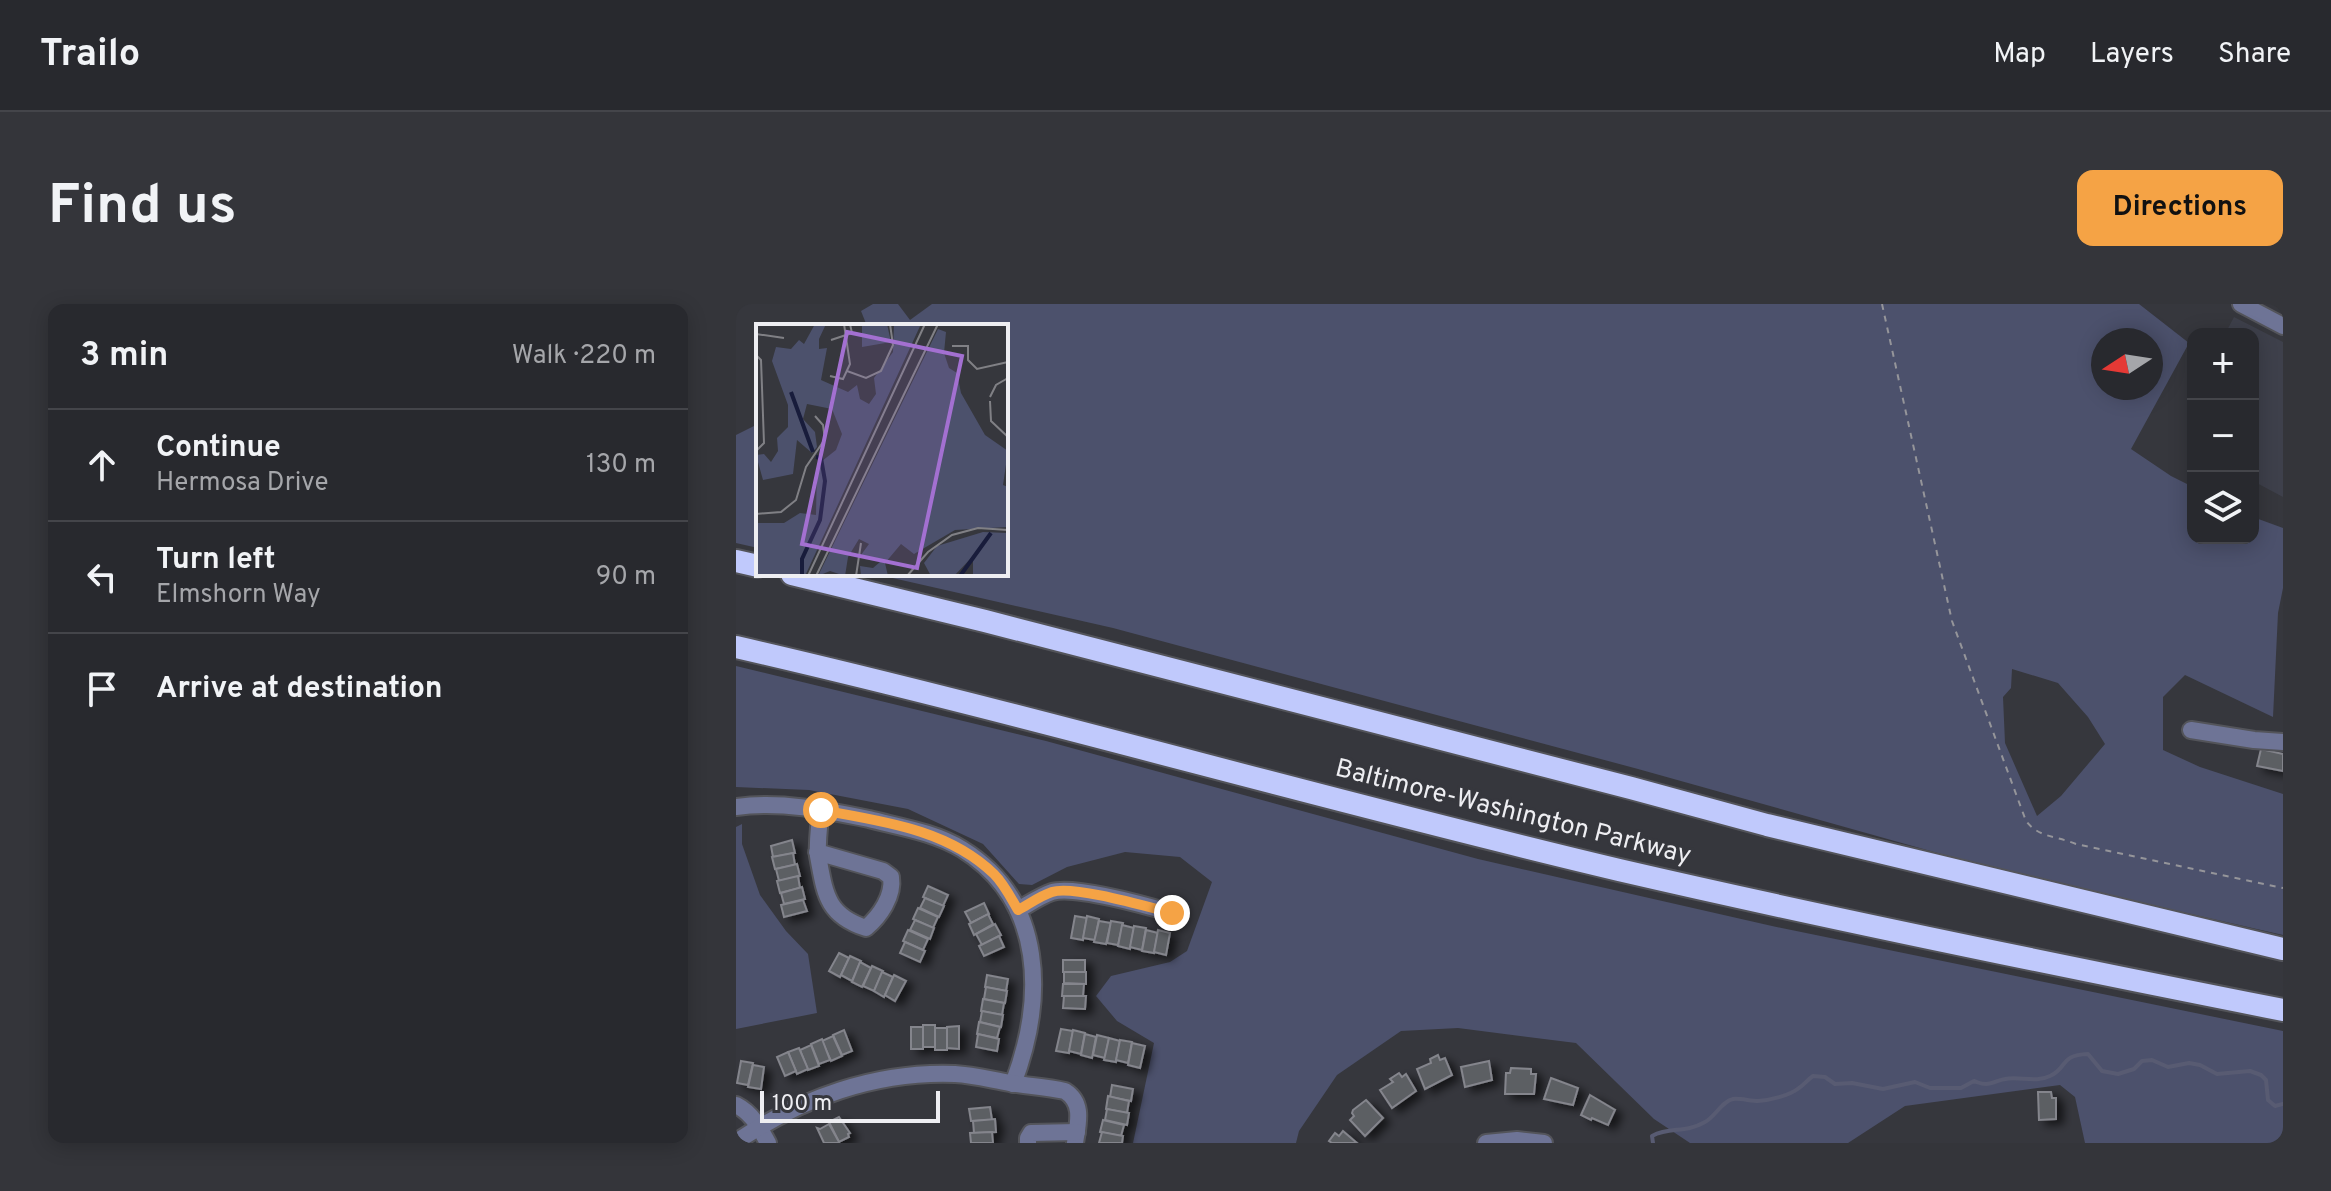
<!DOCTYPE html>
<html lang="en">
<head>
<meta charset="utf-8">
<style>
	body { margin:0; font-family:Overpass,sans-serif; background:#34353a; color:#f1f3f6 }
	.controls { position:absolute; right:24px; top:24px; display:grid; overflow:hidden; border-radius:16px; box-shadow:0 4px 20px #0003 }
	.controls button { width:72px; height:72px; display:grid; place-items:center; padding:0; border:0; border-bottom:2px solid #44454a; background:#28292e; color:#f1f3f6; font:40px sans-serif }
	.compass { position:absolute; left:1355px; top:24px; width:72px; height:72px; border-radius:50%; background:#28292e; box-shadow:0 4px 20px #0003; rotate:258deg }
	.scale { position:absolute; left:24px; bottom:20px; width:180px; box-sizing:border-box; padding-left:8px; border:4px solid #eeeef2; border-top:0; font-size:22px; line-height:28px; white-space:nowrap; color:#eeeef2; -webkit-text-stroke:6px #36373d; paint-order:stroke }
	.stop { position:absolute; width:24px; height:24px; margin:-18px; border:6px solid #f5a345; border-radius:50%; background:#fff }
	.stop.end { background:#f5a345; border-color:#fff; box-shadow:0 2px 8px #0008 }
	.list { margin:0; padding:0; list-style:none }
	h2 { display:flex; justify-content:space-between; align-items:center; height:104px; margin:0; padding:0 32px; font-size:34px }
	h2 small { font-size:26px; font-weight:400; color:#a5a6aa }
	.list li { display:grid; grid-template-columns:52px 1fr auto; gap:24px; align-items:center; box-sizing:border-box; height:112px; padding:0 32px; border-top:2px solid #44454a }
	.list b { display:block; font-size:30px; white-space:nowrap }
	.list p { margin:0; font-size:26px; white-space:nowrap; color:#a5a6aa }
	.list em { font-size:26px; font-style:normal; color:#a5a6aa }
	.icon { flex:none; width:44px; height:44px; fill:none; stroke:currentColor; stroke-width:2; stroke-linecap:round; stroke-linejoin:round }
	.map { position:relative; flex:none; width:1547px; height:839px; overflow:hidden; border-radius:16px }
	header { display:flex; align-items:center; gap:48px; box-sizing:border-box; height:112px; padding:0 40px; background:#28292e; border-bottom:2px solid #44454a }
	header strong { font-size:38px }
	nav { display:flex; gap:44px; margin-inline-start:auto; font-size:28px }
	.intro { display:flex; align-items:center; justify-content:space-between; box-sizing:border-box; height:192px; padding:0 48px }
	h1 { margin:0; font-size:56px }
	.button { padding:20px 36px; border-radius:16px; background:#f5a345; color:#111; font-size:28px; font-weight:700 }
	main { display:flex; gap:48px; padding:0 48px }
	aside { flex:1; background:#28292e; border-radius:16px; box-shadow:0 4px 20px #0003 }
	.map>svg:first-child { display:block }
	.built { fill:#3e404b }
	.green { fill:#4c516c; fill-rule:evenodd }
	.lines { fill:none; stroke-linecap:round; stroke-linejoin:round }
	.stream { stroke:#585b72; stroke-width:4 }
	.building { fill:#5c5e64; stroke:#84858c; stroke-width:2; filter:url(#shadow) }
	.minor-casing { stroke:#53545a; stroke-width:20 }
	.highway-casing { stroke:#53545a; stroke-width:26 }
	.path { stroke:#95959a; stroke-width:2; stroke-dasharray:6 6; stroke-linecap:butt }
	.minor { stroke:#6e7496; stroke-width:16 }
	.highway { stroke:#c0c9fc; stroke-width:22 }
	.route { stroke:#f5a345; stroke-width:10 }
	.labels { text-anchor:middle; dominant-baseline:central; stroke-width:6; stroke-linejoin:round; paint-order:stroke }
	.street-label { font-size:26px; fill:#eeeef2; stroke:#36373d }
	.inset-river { fill:none; stroke:#181c3b; stroke-width:4 }
	.inset-road { fill:none; stroke:#808085; stroke-width:2 }
	.view { fill:#a370d1; fill-opacity:0.15; stroke:#a370d1; stroke-width:4 }
	.inset-edge { fill:none; stroke:#eeeef2; stroke-width:4 }
</style>
</head>
<body>
<header>
<strong>Trailo</strong>
<nav><a>Map</a><a>Layers</a><a>Share</a></nav>
</header>
<div class="intro"><h1>Find us</h1><a class="button">Directions</a></div>
<main>
<aside>
<h2>3 min<small>Walk · 220 m</small></h2>
<ul class="list">
<li><svg class="icon" aria-label="ahead" viewBox="0 0 24 24"><path d="M12 20V5M6 11l6-6 6 6"/></svg><div><b>Continue</b><p>Hermosa Drive</p></div><em>130 m</em></li>
<li><svg class="icon" aria-label="left" viewBox="0 0 24 24"><path d="M17 20v-9H6M10 6l-5 5 5 5"/></svg><div><b>Turn left</b><p>Elmshorn Way</p></div><em>90 m</em></li>
<li><svg class="icon" aria-label="arrive" viewBox="0 0 24 24"><path d="M6 21V4h12l-3 4 3 4H6"/></svg><div><b>Arrive at destination</b></div></li>
</ul>
</aside>
<div class="map">
<svg width="1547" height="839" viewBox="0 0 1547 839">
	<defs>
		<filter id="shadow"><feDropShadow dx="7" dy="4.5" stdDeviation="4" flood-color="#0009"/></filter>
	</defs>
	<rect width="100%" height="100%" fill="#36373d"/>
	<path class="built" d="M1498 13 1547 38V193L1517 177V30H1489Z"/>
	<g class="green">
		<path d="M137 0H162L174 16 196 0H1403L1453 39 1395 145 1435 172 1457 183V234H1517V213L1547 224V284L1542 309 1537 413 1449 371 1427 393V446L1464 463 1547 490V631L1262 566 902 465 377 324 139 270H270V22H131L125 7ZM1367 36H1415V84H1367ZM1276 365 1322 379 1352 413 1369 440 1325 492 1301 512 1269 439 1267 393 1275 384Z"/>
		<path d="M22 120V244L0 239V131Z"/>
		<path d="M0 362 310 437 742 555 1036 622 1547 727V839H1349L1339 793 1324 781 1169 802 1112 839H954L918 815 840 739 722 724 665 727 601 771 563 827 560 839H397L418 739 381 717 360 692 375 672 434 658 451 647 476 578 444 553 389 548 331 563 296 581 283 580 247 540 172 505 73 486 0 483Z"/>
		<path d="M6 520V540L24 591 50 627 72 650 81 709 0 725V523Z"/>
	</g>
	<g class="lines">
		<path class="stream" d="M917 839 916 832C935 822 948 830 969 818 979 813 986 797 997 795 1003 794 1015 797 1022 797 1034 796 1053 792 1063 784 1068 781 1071 776 1077 772L1089 773 1099 780 1116 779 1147 785 1179 778 1194 784H1225L1238 777C1244 779 1244 780 1250 780 1257 780 1262 776 1269 775 1283 772 1300 779 1314 772 1332 764 1323 751 1352 750L1366 767 1382 770 1398 765 1406 757 1416 756 1432 763 1453 759 1464 761 1481 770 1514 767 1525 771 1530 776 1532 796 1539 802 1547 800"/>
	</g>
	<g class="building">
		<path d="M1525 445 1547 450V467L1521 462Z"/>
		<path d="M56 536 59 549 37 553 35 542Z"/>
		<path d="M57 549 59 561 39 565 36 553Z"/>
		<path d="M61 560 64 572 43 577 40 565Z"/>
		<path d="M62 572 64 584 44 589 41 577Z"/>
		<path d="M192 582 212 591 207 602 187 593Z"/>
		<path d="M66 583 69 595 48 600 45 589Z"/>
		<path d="M189 594 208 602 203 613 184 604Z"/>
		<path d="M67 596 71 607 48 613 45 601Z"/>
		<path d="M248 599 253 610 235 619 229 608Z"/>
		<path d="M182 604 202 613 197 624 177 615Z"/>
		<path d="M252 610 257 620 238 631 233 620Z"/>
		<path d="M339 612 351 614 347 636 335 634Z"/>
		<path d="M351 612 363 615 359 636 347 634Z"/>
		<path d="M179 616 198 624 194 635 174 626Z"/>
		<path d="M363 617 375 619 370 640 358 638Z"/>
		<path d="M375 617 387 619 382 641 371 639Z"/>
		<path d="M259 620 265 631 246 641 240 630Z"/>
		<path d="M386 621 398 624 394 645 382 642Z"/>
		<path d="M398 622 410 624 406 646 394 643Z"/>
		<path d="M172 626 192 635 187 646 167 637Z"/>
		<path d="M410 626 422 629 418 649 406 647Z"/>
		<path d="M422 626 434 629 430 651 418 648Z"/>
		<path d="M263 632 268 643 248 652 243 642Z"/>
		<path d="M169 638 189 647 184 658 164 649Z"/>
		<path d="M103 649 113 654 104 673 93 667Z"/>
		<path d="M114 652 125 657 116 677 105 671Z"/>
		<rect x="327" y="656" width="22" height="12"/>
		<path d="M124 658 135 664 126 683 116 678Z"/>
		<path d="M136 662 147 667 138 687 127 682Z"/>
		<path d="M146 668 157 673 148 693 138 687Z"/>
		<path d="M328 668H350V680L328 679Z"/>
		<path d="M158 671 170 677 159 697 149 691Z"/>
		<path d="M251 671 272 675 270 687 249 683Z"/>
		<path d="M327 680H348L347 692H326Z"/>
		<path d="M250 683 271 687 269 699 248 695Z"/>
		<path d="M328 692H350L349 705 327 704Z"/>
		<path d="M247 695 268 699 266 711 245 707Z"/>
		<path d="M246 707 267 711 265 723 244 718Z"/>
		<path d="M243 718 264 723 261 734 241 730Z"/>
		<rect x="187" y="721" width="12" height="22"/>
		<path d="M223 722V745L211 744V723Z"/>
		<rect x="175" y="723" width="12" height="22"/>
		<rect x="199" y="724" width="12" height="22"/>
		<path d="M325 725 337 727 333 749 320 747Z"/>
		<path d="M108 726 116 747 106 751 97 731Z"/>
		<path d="M337 726 349 729 345 750 333 747Z"/>
		<path d="M242 730 263 735 261 747 240 743Z"/>
		<path d="M349 730 360 733 356 754 345 751Z"/>
		<path d="M361 731 373 734 369 754 357 751Z"/>
		<path d="M97 732 106 752 95 757 86 737Z"/>
		<path d="M373 734 384 737 380 758 368 756Z"/>
		<path d="M86 735 94 756 83 760 75 740Z"/>
		<path d="M384 736 396 738 392 759 380 756Z"/>
		<path d="M396 739 409 742 404 764 392 761Z"/>
		<path d="M75 741 83 762 72 766 64 746Z"/>
		<path d="M63 744 72 765 61 770 52 748Z"/>
		<path d="M52 748 60 767 49 772 41 753Z"/>
		<path d="M702 751 704 756 709 754 716 771 689 785 681 765 695 759 694 755Z"/>
		<path d="M5 757 17 759 12 781 1 779Z"/>
		<path d="M753 757 756 776 729 783 725 763Z"/>
		<path d="M17 761 28 763 25 785 12 783Z"/>
		<path d="M775 764 795 765V770H800L798 790H769L770 769H774Z"/>
		<path d="M663 769 666 773 670 770 680 787 656 804 644 786 657 778 654 775Z"/>
		<path d="M815 774 842 784 837 801 808 795Z"/>
		<path d="M376 781 397 785 395 797 374 793Z"/>
		<path d="M1302 788H1315L1316 794H1320V815L1303 816Z"/>
		<path d="M854 791 879 806 872 821 856 814 855 816 845 811Z"/>
		<path d="M372 792 393 797 391 809 370 805Z"/>
		<path d="M630 796 647 814 629 832 614 816 618 812 616 809 617 806Z"/>
		<path d="M254 803 256 816 235 817 233 805Z"/>
		<path d="M371 805 393 809 391 821 369 816Z"/>
		<path d="M103 813 114 829 112 830 113 833 103 838 93 818Z"/>
		<path d="M259 815 260 828 238 829 237 817Z"/>
		<path d="M367 816 388 821 385 832 364 828Z"/>
		<path d="M93 820 103 838 102 839H88L81 824 84 825Z"/>
		<path d="M607 827 621 839H596L593 837 599 829 603 832Z"/>
		<path d="M256 828 257 839H235L234 829Z"/>
		<path d="M366 828 387 832 386 839H363Z"/>
	</g>
	<g class="lines">
		<g class="minor-casing">
			<g id="minor">
				<path d="M1505 0 1547 22"/>
				<path d="M1455 426 1518 436 1547 438"/>
				<path d="M0 503C45 497 89 506 133 515 164 523 198 528 226 545 310 597 309 696 277 780"/>
				<path d="M81 548 147 567 155 573C158 592 144 612 130 624 90 611 89 589 82 552 81 536 83 522 85 506"/>
				<path d="M282 606C293 600 304 592 316 588 338 581 412 602 436 609"/>
				<path d="M0 801C16 809 24 824 32 839"/>
				<path d="M0 838C65 794 140 767 219 770 238 771 256 776 274 779 292 782 310 783 329 787 348 799 342 819 339 839"/>
				<path d="M292 839V834L295 829 341 828"/>
				<path d="M750 839 781 836 808 839"/>
			</g>
		</g>
		<g class="highway-casing">
			<g id="highway">
				<path d="M0 257 22 262"/>
				<path d="M56 270 249 317 895 484 1031 521 1547 645"/>
				<path d="M0 343C296 411 587 496 883 566 1103 617 1325 662 1547 706"/>
			</g>
		</g>
		<path class="path" d="M1146 0 1216 317 1290 517C1303 534 1321 532 1340 540L1547 584"/>
		<use href="#minor" class="minor"/>
		<use href="#highway" class="highway"/>
	</g>
	<g class="lines">
		<path class="route" d="M85 506C145 517 212 525 258 570 268 580 275 594 282 606 293 600 304 592 316 588 337 581 412 603 436 609"/>
	</g>
	<g class="labels">
		<g class="street-label">
			<text transform="translate(777 509) rotate(14)">Baltimore-Washington Parkway</text>
		</g>
	</g>
	<g transform="translate(20 20)">
		<rect width="252" height="252" fill="#36373d"/>
		<path d="M59 0H70L63 15V25L71 24 65 56 92 68 101 61 104 75 113 80 120 70 118 54 137 28 138 0H165L49 252H0V199H28L44 189 60 191 61 141 80 126 86 110 76 85 51 80 47 95 59 108 61 123 56 129 41 116 37 150 7 156 0 131 8 130 15 138 22 127 21 114 32 103V81L16 37 20 23 35 25 43 16 48 20ZM106 0H131L135 18 106 23ZM182 5 190 8 188 29 193 44 201 49 205 69 229 111 252 127 247 161 252 163V203L199 206 158 230 145 220 129 239 132 252H105L104 242 117 244 124 238 105 231 113 220 103 215 92 233 89 252 74 247 62 252ZM227 208 252 209V252H217V232L198 252H175L168 239 181 222Z" fill="#4c516c"/>
		<path class="inset-river" d="M35 68 57 128M46 252V235L64 196 69 157 65 134 60 133M204 252 235 209"/>
		<path class="inset-road" d="M0 10 28 14M75 16 96 9 94 0M196 22H212V36L221 45 252 38M0 31 5 36 8 119 0 127M91 47 110 54 125 47 137 21 134 0M74 52 87 55 94 40 88 0M234 73 240 61 252 54M234 77 235 97 252 113M0 190 25 188 40 176 50 143 69 115 67 101 59 92M52 252 169 0M60 252 182 0M100 252 105 219M151 252 172 228 196 211 222 204 252 206"/>
		<path class="view" d="M91 8 206 32 161 244 46 220Z"/>
		<rect width="252" height="252" class="inset-edge"/>
	</g>
</svg>
<div class="controls">
<button>+</button>
<button>−</button>
<button><svg class="icon" aria-label="layers" viewBox="0 0 24 24"><path d="M12 4l9 5-9 5-9-5zM3 14l9 5 9-5"/></svg></button>
</div>
<svg class="compass" viewBox="-18 -18 36 36"><path d="M0-13l5 13h-10z" fill="#e53935"/><path d="M0 13l5-13h-10z" fill="#a5a6aa"/></svg>
<div class="scale">100 m</div>
<div class="stop" style="left:85px;top:506px"></div>
<div class="stop end" style="left:436px;top:609px"></div>
</div>
</main>
</body>
</html>
